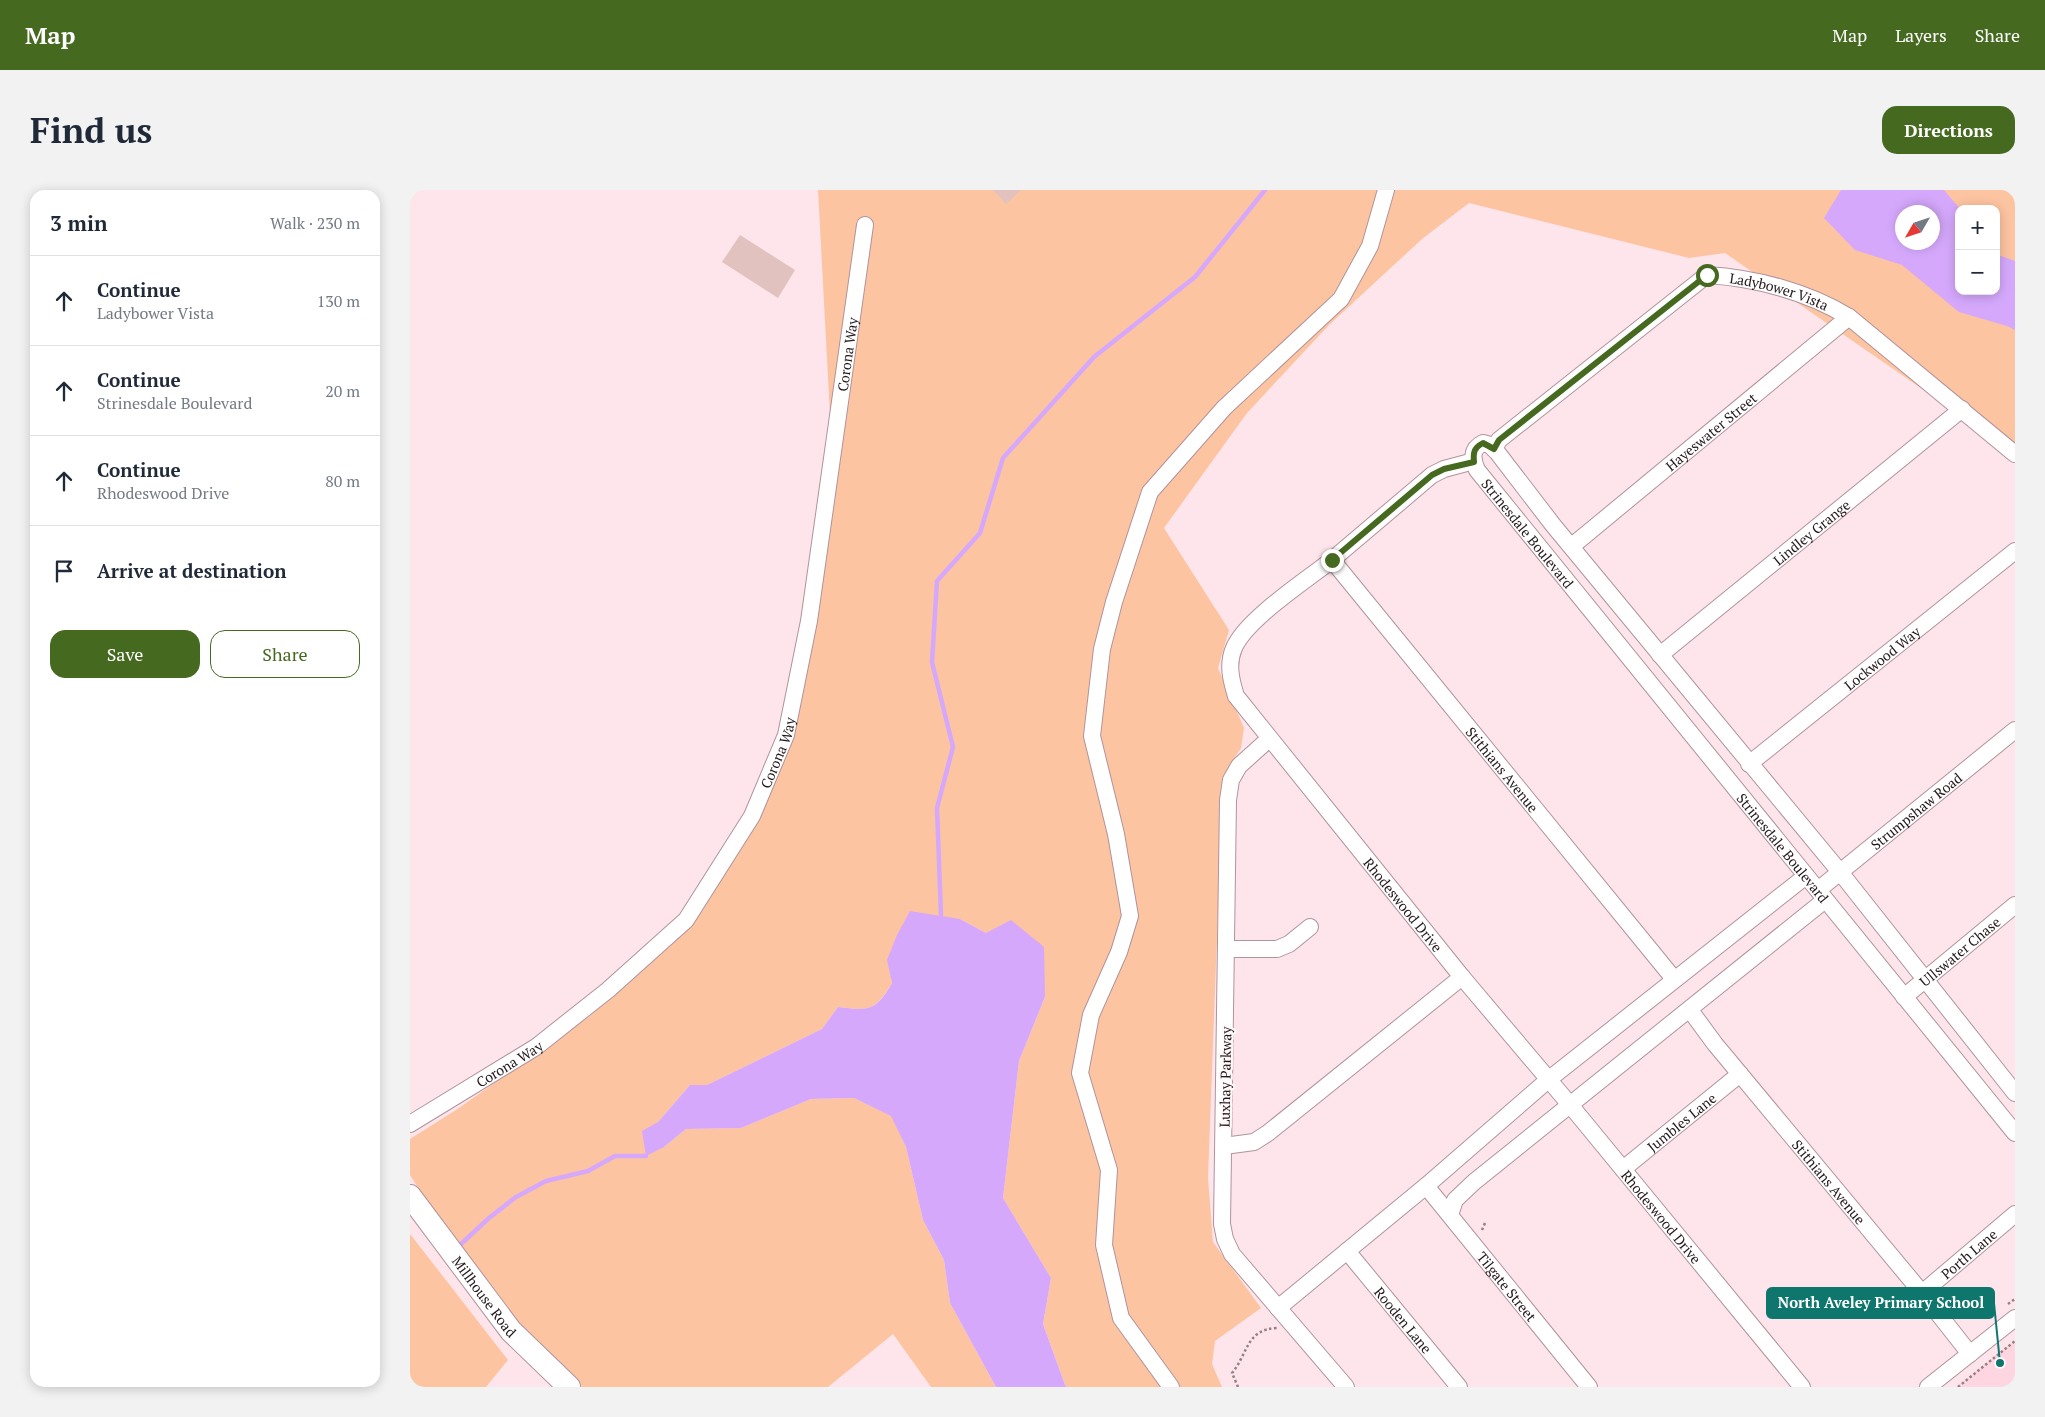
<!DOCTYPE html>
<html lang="en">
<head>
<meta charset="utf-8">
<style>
	body { margin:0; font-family:"PT Serif",serif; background:#f2f2f3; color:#1f2937 }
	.controls { position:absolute; right:15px; top:15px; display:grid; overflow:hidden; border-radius:10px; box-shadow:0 2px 12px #0003 }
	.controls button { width:45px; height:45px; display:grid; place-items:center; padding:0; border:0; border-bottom:1px solid #e0e1e3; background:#fff; color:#1f2937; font:25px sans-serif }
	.compass { position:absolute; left:1485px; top:15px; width:45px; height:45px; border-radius:50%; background:#fff; box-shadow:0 2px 12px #0003; rotate:231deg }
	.stop { position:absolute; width:15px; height:15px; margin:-11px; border:4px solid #466920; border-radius:50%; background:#fff }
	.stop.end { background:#466920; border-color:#fff; box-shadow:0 1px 5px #0008 }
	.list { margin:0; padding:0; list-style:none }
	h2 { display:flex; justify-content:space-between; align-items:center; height:65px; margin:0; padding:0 20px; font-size:21px }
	h2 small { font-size:16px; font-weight:400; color:#747a83 }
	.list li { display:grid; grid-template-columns:32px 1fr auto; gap:15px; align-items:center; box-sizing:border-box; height:90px; padding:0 20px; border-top:1px solid #e0e1e3 }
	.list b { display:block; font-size:19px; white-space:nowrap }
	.list p { margin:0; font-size:16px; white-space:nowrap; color:#747a83 }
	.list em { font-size:16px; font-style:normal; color:#747a83 }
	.actions { display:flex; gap:10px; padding:15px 20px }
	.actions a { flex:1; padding:11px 0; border:1px solid #466920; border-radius:15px; text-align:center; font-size:18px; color:#466920 }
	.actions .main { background:#466920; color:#fff }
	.icon { flex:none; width:28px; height:28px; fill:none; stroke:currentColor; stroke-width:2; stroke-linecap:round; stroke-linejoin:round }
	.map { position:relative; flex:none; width:1605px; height:1197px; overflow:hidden; border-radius:15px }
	header { display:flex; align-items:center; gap:30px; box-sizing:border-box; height:70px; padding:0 25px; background:#466920; color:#fff }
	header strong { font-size:24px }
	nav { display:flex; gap:28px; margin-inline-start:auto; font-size:18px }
	.intro { display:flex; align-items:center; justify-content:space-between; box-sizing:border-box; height:120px; padding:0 30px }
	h1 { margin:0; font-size:35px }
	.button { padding:12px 22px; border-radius:15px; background:#466920; color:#fff; font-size:18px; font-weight:700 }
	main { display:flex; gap:30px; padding:0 30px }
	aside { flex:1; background:#fff; border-radius:15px; box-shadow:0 2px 12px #0003 }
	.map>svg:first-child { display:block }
	.built { fill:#fed6e1 }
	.green { fill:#fdc4a1; fill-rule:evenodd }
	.water { fill:#d5a8fc; fill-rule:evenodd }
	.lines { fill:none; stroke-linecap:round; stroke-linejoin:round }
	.stream { stroke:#d5a8fc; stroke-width:4.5 }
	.building { fill:#e1c2be }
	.minor-casing { stroke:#b0939b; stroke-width:18 }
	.secondary-casing { stroke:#b0939b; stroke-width:24 }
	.path { stroke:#938185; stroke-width:2.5; stroke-dasharray:2.5 2.5; stroke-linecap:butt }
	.minor { stroke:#fff; stroke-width:16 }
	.secondary { stroke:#fff; stroke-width:22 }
	.route { stroke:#466920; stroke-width:6 }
	.labels { text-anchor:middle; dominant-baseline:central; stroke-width:4.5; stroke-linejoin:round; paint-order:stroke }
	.street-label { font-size:14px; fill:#22171a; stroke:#fef8f9 }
	.leader { fill:none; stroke:#0f766e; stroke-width:2 }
	.callout-dot { fill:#0f766e; stroke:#fef8f9; stroke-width:2 }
	.callout { fill:#0f766e; stroke:#0f766e; stroke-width:2 }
	.callout-label { font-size:15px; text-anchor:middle; font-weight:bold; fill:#fff }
</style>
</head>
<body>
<header>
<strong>Map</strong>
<nav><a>Map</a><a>Layers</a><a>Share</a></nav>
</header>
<div class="intro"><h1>Find us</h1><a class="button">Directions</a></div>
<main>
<aside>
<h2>3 min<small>Walk · 230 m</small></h2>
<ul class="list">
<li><svg class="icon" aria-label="ahead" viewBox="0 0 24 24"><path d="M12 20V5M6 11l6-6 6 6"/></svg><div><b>Continue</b><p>Ladybower Vista</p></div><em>130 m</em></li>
<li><svg class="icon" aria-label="ahead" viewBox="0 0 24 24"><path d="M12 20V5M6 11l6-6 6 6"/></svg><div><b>Continue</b><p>Strinesdale Boulevard</p></div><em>20 m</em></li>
<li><svg class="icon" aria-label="ahead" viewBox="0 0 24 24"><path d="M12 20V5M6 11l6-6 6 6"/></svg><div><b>Continue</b><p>Rhodeswood Drive</p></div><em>80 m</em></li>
<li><svg class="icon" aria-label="arrive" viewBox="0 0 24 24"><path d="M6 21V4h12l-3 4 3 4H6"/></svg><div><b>Arrive at destination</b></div></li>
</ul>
<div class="actions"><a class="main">Save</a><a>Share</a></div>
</aside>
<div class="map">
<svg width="1605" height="1197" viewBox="0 0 1605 1197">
	<rect width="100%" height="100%" fill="#fee5eb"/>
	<path class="built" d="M1605 1150V1197H1546Z"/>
	<g class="green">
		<path d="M408 0H1605V263L1315 63 1279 68 1059 13 1012 49 919 135 837 223 754 338 819 440 808 478 834 538 831 558 813 586 798 988 803 1052 851 1118 805 1151 802 1174 812 1197H657L655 1195 633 1134 641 1088 593 1008 609 871 635 807 576 743 550 729 478 769 482 793C465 821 460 821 428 817L412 839 297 895H280L248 932 254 957 276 939 331 938 401 909 444 908 482 926 496 957 513 1030 534 1070 540 1113 586 1197H521L483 1144 418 1197H172L113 1137 56 1069 24 1023 0 985V949L46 920 180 826 282 735 352 625 385 536 421 244ZM1549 19H1586V101H1549ZM1492 22H1522V52H1492Z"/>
		<path d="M0 1044 98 1170 76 1197H0Z"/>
	</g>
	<g class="water">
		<path d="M1431 0H1534L1550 19 1549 101H1586V64L1605 71V140L1597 136 1549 122 1492 75 1445 60 1414 28ZM1492 22H1522V52H1492Z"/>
		<path d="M500 721 550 729 576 743 601 730 634 757 635 807 609 871 593 1008 641 1088 633 1134 655 1195 657 1197H586L540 1113 534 1070 513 1030 496 957 481 926 444 908 401 909 331 938 276 939 254 957 236 966 232 941 248 932 280 895H297L412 839 428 817C459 821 466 821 482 793L477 770 487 745Z"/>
	</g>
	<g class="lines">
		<g class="stream">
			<path d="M531 725 527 618 543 557 522 472 527 391 570 343 593 268 684 167 785 87 855 0"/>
			<path d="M51 1054 79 1028 106 1007 136 991 178 981 205 966H236"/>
		</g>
	</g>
	<g class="building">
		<path d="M583 0H611L596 14Z"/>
		<path d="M330 45 385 80 368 108 312 72Z"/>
	</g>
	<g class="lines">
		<g class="minor-casing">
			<g id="minor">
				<path id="s1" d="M1084 259 1089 250 1297 85C1346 88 1398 102 1439 127L1605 264"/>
				<path id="s2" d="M1064 271 1034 279 1022 285C989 313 956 341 923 369 897 390 836 429 824 458 817 474 821 490 826 506L1052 787 1161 916 1392 1197"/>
				<path id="s3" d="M1162 356 1439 127"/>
				<path id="s4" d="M922 370 1264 789"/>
				<path id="s5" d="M1250 465 1552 219"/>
				<path d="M859 549 829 576 821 590 818 610 812 1034 815 1049 822 1064 936 1197"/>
				<path id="s6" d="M1339 574 1605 361"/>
				<path id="s7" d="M1408 700 1605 540"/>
				<path d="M816 759H867L879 754 900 737"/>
				<path id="s8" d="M1494 807 1605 715"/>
				<path id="s9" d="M1280 820 1305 854 1512 1103 1560 1164"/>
				<path id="s10" d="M1605 903 1430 682 1143 335 1087 262 1080 255 1073 253C1061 259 1062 268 1067 280L1605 943"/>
				<path id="s11" d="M0 934 126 857 198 800 276 730 342 626 376 545 399 431 455 35"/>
				<path d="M814 956 844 952 858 943 1052 787"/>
				<path id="s12" d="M1213 979 1330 884"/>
				<path id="s13" d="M1016 996 1179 1197"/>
				<path d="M1040 1025 1045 1010 1064 992 1415 710"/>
				<path id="s14" d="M937 1061 1049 1197"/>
				<path id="s15" d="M1512 1103 1605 1024"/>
				<path d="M868 1118 1016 996 1138 890 1396 686"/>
				<path d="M761 1197 711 1128 694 1055 699 980 670 883 681 825 709 762 720 726 706 644 682 546 692 459 704 412 740 302 814 218 931 109 960 56 976 0"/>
				<path d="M1518 1197 1605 1128"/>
			</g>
		</g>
		<g class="secondary-casing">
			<g id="secondary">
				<path id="s16" d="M0 1006 101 1141 159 1197"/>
			</g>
		</g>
		<g class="path">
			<path d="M1072 1040 1075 1033"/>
			<path d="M1598 1114 1605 1109"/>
			<path d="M828 1197 822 1183C838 1164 836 1139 867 1138"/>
			<path d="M1548 1197 1605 1151"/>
		</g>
		<use href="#minor" class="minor"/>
		<use href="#secondary" class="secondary"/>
	</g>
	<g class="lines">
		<path class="route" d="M922 370 1022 285 1034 279 1064 272C1063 262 1064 258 1073 253L1084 259 1089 250 1297 85"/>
	</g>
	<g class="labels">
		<g class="street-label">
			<text stroke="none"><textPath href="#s1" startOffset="350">Ladybower Vista</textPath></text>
			<text stroke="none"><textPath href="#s11" startOffset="941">Corona Way</textPath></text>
			<text stroke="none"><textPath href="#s3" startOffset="180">Hayeswater Street</textPath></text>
			<text stroke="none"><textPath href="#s5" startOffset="195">Lindley Grange</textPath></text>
			<text stroke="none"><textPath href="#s10" startOffset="954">Strinesdale Boulevard</textPath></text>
			<text stroke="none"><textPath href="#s6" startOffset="170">Lockwood Way</textPath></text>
			<text stroke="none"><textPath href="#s11" startOffset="536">Corona Way</textPath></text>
			<text stroke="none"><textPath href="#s4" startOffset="270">Stithians Avenue</textPath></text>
			<text stroke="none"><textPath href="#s7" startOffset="126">Strumpshaw Road</textPath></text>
			<text stroke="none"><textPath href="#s10" startOffset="1359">Strinesdale Boulevard</textPath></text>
			<text stroke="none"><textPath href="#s2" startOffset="625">Rhodeswood Drive</textPath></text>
			<text stroke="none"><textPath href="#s8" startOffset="72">Ullswater Chase</textPath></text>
			<text stroke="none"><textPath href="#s11" startOffset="116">Corona Way</textPath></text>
			<text transform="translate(815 887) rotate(-89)">Luxhay Parkway</text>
			<text stroke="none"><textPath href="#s12" startOffset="75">Jumbles Lane</textPath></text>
			<text stroke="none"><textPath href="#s9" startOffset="221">Stithians Avenue</textPath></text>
			<text stroke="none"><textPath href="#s2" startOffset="1030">Rhodeswood Drive</textPath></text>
			<text stroke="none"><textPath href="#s15" startOffset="61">Porth Lane</textPath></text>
			<text stroke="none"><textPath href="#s13" startOffset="129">Tilgate Street</textPath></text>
			<text stroke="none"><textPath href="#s16" startOffset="125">Millhouse Road</textPath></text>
			<text stroke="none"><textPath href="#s14" startOffset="89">Rooden Lane</textPath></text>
		</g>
	</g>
	<path class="leader" d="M1590 1173L1584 1113"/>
	<circle class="callout-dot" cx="1590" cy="1173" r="5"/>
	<rect class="callout" x="1357" y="1098" width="227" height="30" rx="5"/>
	<g class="callout-label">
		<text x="1471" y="1118">North Aveley Primary School</text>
	</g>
</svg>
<div class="controls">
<button>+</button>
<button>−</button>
</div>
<svg class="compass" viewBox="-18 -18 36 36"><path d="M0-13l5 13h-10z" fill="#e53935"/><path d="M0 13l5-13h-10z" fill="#747a83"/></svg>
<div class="stop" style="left:1297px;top:85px"></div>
<div class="stop end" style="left:922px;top:370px"></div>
</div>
</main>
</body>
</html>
